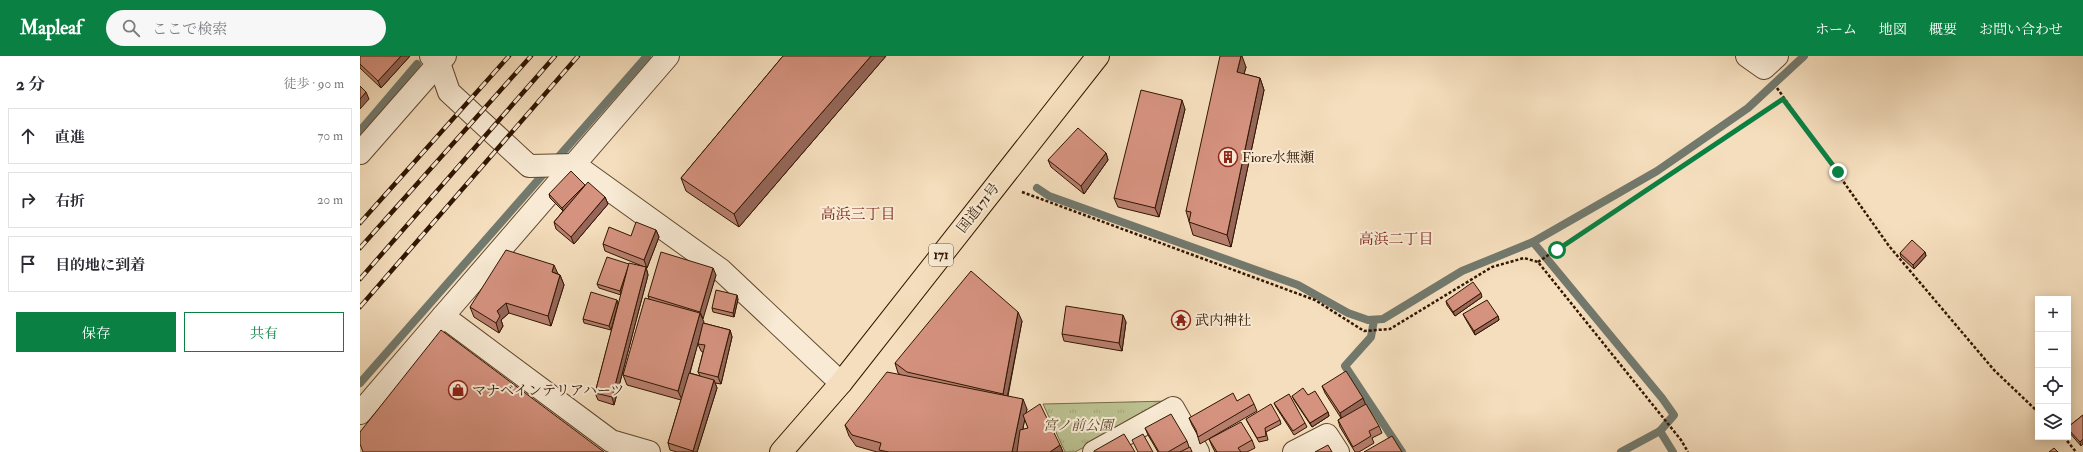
<!DOCTYPE html>
<html lang="ja">
<head>
<meta charset="utf-8">
<style>
	body { margin:0; font-family:"IM FELL Double Pica","Noto Serif JP",serif; background:#f7f7f7; color:#2b2b33 }
	.controls { position:absolute; right:12px; bottom:12px; display:grid; overflow:hidden; border-radius:0px; box-shadow:0 2px 10px #0003 }
	.controls button { width:36px; height:36px; display:grid; place-items:center; padding:0; border:0; border-bottom:1px solid #e1e1e2; background:#fff; color:#2b2b33; font:20px sans-serif }
	.stop { position:absolute; width:12px; height:12px; margin:-9px; border:3px solid #0b8043; border-radius:50%; background:#fff }
	.stop.end { background:#0b8043; border-color:#fff; box-shadow:0 1px 4px #0008 }
	.list { margin:0; padding:0; list-style:none }
	h2 { display:flex; justify-content:space-between; align-items:center; height:52px; margin:0; padding:0 16px; font-size:17px }
	h2 small { font-size:13px; font-weight:400; color:#7c7c81 }
	.list li { display:grid; grid-template-columns:26px 1fr auto; gap:12px; align-items:center; box-sizing:border-box; height:56px; margin:0 8px 8px; padding:0 8px; border:1px solid #e1e1e2; border-radius:0px }
	.list b { display:block; font-size:15px; white-space:nowrap }
	.list em { font-size:13px; font-style:normal; color:#7c7c81 }
	.actions { display:flex; gap:8px; padding:12px 16px }
	.actions a { flex:1; padding:9px 0; border:1px solid #0b8043; border-radius:0px; text-align:center; font-size:14px; color:#0b8043 }
	.actions .main { background:#0b8043; color:#fff }
	.icon { flex:none; width:22px; height:22px; fill:none; stroke:currentColor; stroke-width:2; stroke-linecap:round; stroke-linejoin:round }
	.map { position:relative; flex:none; width:1723px; height:396px; overflow:hidden }
	header { display:flex; align-items:center; gap:24px; box-sizing:border-box; height:56px; padding:0 20px; background:#0b8043; color:#fff }
	header strong { font-size:19px }
	nav { display:flex; gap:22px; margin-inline-start:auto; font-size:14px }
	.search { width:280px; height:36px; background:#f7f7f7; display:flex; align-items:center; gap:10px; box-sizing:border-box; padding:0 14px; border-radius:22px; color:#7c7c81; font-size:15px }
	main { display:flex }
	aside { flex:1; background:#fff }
	.map>svg:first-child { display:block }
	.grass { fill:url(#grass-tufts); stroke:#766c48 }
	.lines { fill:none; stroke-linecap:round; stroke-linejoin:round }
	.stream { stroke:#72796d; stroke-width:8 }
	.minor-casing { stroke:#62482f; stroke-width:24 }
	.trunk-casing { stroke:#311600; stroke-width:24 }
	.path { stroke:#311600; stroke-width:2.5; stroke-dasharray:3 2; stroke-linecap:butt }
	.minor { stroke:#f8ead4; stroke-width:22 }
	.trunk { stroke:#f5debd; stroke-width:22 }
	.rail-casing { stroke:#311600; stroke-width:4.5 }
	.rail { stroke:#f8ead4; stroke-width:3; stroke-dasharray:9; stroke-linecap:butt }
	.wall { fill:#b77e6d; stroke:#311600; fill-rule:evenodd }
	.shaded-wall { fill:#956659; stroke:#311600 }
	.building { fill:#d5927f; stroke:#311600 }
	.route { stroke:#0b8043; stroke-width:5 }
	.labels { text-anchor:middle; dominant-baseline:central; stroke-width:4; stroke-linejoin:round; paint-order:stroke }
	.shield { fill:#f8ead4; stroke:#6d5640; stroke-width:1 }
	.shield-label { font-size:13px; font-weight:bold; fill:#311600 }
	.poi-label { font-size:14px; fill:#311600; stroke:#f8ead4; text-anchor:start }
	.street-label { font-size:14px; fill:#311600; stroke:#f8ead4 }
	.park-label { font-size:14px; font-style:italic; fill:#5b492c; stroke:#f8ead4 }
	.neighbourhood-label { font-size:15px; fill:#7a1f14; stroke:#f8ead4 }
</style>
</head>
<body>
<header>
<strong>Mapleaf</strong>
<div class="search"><svg class="icon" aria-label="search" viewBox="0 0 24 24"><circle cx="10" cy="10" r="6"/><path d="M15 15l6 6"/></svg>ここで検索</div>
<nav><a>ホーム</a><a>地図</a><a>概要</a><a>お問い合わせ</a></nav>
</header>
<main>
<aside>
<h2>2 分<small>徒歩 · 90 m</small></h2>
<ul class="list">
<li><svg class="icon" aria-label="ahead" viewBox="0 0 24 24"><path d="M12 20V5M6 11l6-6 6 6"/></svg><div><b>直進</b></div><em>70 m</em></li>
<li><svg class="icon" aria-label="right" viewBox="0 0 24 24"><path d="M7 20v-9h11M14 6l5 5-5 5"/></svg><div><b>右折</b></div><em>20 m</em></li>
<li><svg class="icon" aria-label="arrive" viewBox="0 0 24 24"><path d="M6 21V4h12l-3 4 3 4H6"/></svg><div><b>目的地に到着</b></div></li>
</ul>
<div class="actions"><a class="main">保存</a><a>共有</a></div>
</aside>
<div class="map">
<svg width="1723" height="396" viewBox="0 0 1723 396">
	<defs>
		<pattern id="grass-tufts" width="24" height="20" patternUnits="userSpaceOnUse"><rect width="24" height="20" fill="#bcc191"/><path d="M3 7l-1-3M5 7V3M7 7l1-3M15 17l-1-3M17 17v-4M19 17l1-3" fill="none" stroke="#a2a57b"/></pattern>
	</defs>
	<rect width="100%" height="100%" fill="#f5debd"/>
	<filter id="stains"><feTurbulence type="fractalNoise" baseFrequency=".005" numOctaves="4"/><feColorMatrix values="0 0 0 0 .2 0 0 0 0 .09 0 0 0 0 .02 0 0 0 .5 -.17"/></filter>
	<radialGradient id="worn" r=".72"><stop offset=".6" stop-color="#630" stop-opacity="0"/><stop offset="1" stop-color="#630" stop-opacity=".3"/></radialGradient>
	<path class="grass" d="M811 345 715 396H705L683 348Z"/>
	<g class="lines">
		<g class="stream">
			<path d="M0 75 57 8"/>
			<path d="M677 132 689 140 938 229 988 257 1008 264 1023 263 1102 215 1173 186"/>
			<path d="M1014 264 1011 281 985 310 1042 396"/>
			<path d="M0 327 287 0"/>
			<path d="M1261 396 1300 375"/>
			<path d="M1313 396 1300 375 1314 359 1302 342 1173 186 1297 115 1388 52 1444 0"/>
		</g>
		<g class="minor-casing">
			<g id="minor">
				<path d="M71 0 79 7 89 36 169 110 215 109 361 214 481 327"/>
				<path d="M1387 0 1404 12 1417 0"/>
				<path d="M0 97 85 0"/>
				<path d="M0 357 83 260"/>
				<path d="M289 396 251 385 83 260 308 0"/>
				<path d="M734 396 813 352 838 396"/>
				<path d="M934 396 967 379 978 396"/>
			</g>
		</g>
		<g class="trunk-casing">
			<path id="trunk" d="M421 396 481 327 738 0"/>
		</g>
		<g class="path">
			<path d="M1417 32 1529 190 1634 314 1678 356"/>
			<path d="M662 136 955 244 1004 275 1030 273 1132 211 1164 202 1178 206 1321 384 1328 396"/>
			<path d="M1178 206 1423 43"/>
			<path d="M1704 381 1716 396"/>
		</g>
		<use href="#minor" class="minor"/>
		<use href="#trunk" class="trunk"/>
		<g class="rail-casing">
			<g id="rail">
				<path d="M0 167 149 0"/>
				<path d="M0 192 171 0"/>
				<path d="M0 223 195 0"/>
				<path d="M0 251 218 0"/>
			</g>
		</g>
		<use href="#rail" class="rail"/>
	</g>
	<g class="wall">
		<path d="M0 0H50L21 32 0 12Z"/>
		<path d="M423 0H526L379 171 326 135 321 122Z"/>
		<path d="M886 11 884 18 900 22 904 34 871 191 833 179 826 155Z"/>
		<path d="M825 53 799 161 758 151 754 142Z"/>
		<path d="M746 97 748 104 724 138 691 111 688 104Z"/>
		<path d="M225 129 245 141 248 148 214 188 196 173 194 166 203 155 190 142 189 138Z"/>
		<path d="M296 174 299 181 287 212 245 195 243 188Z"/>
		<path d="M1565 196 1566 200 1554 213 1541 201 1540 197Z"/>
		<path d="M269 208 286 211 288 219 254 349 238 344 235 337 261 239 239 232 237 228Z"/>
		<path d="M198 218 200 219 204 229 191 270 149 257 141 264 143 270 139 277 114 261 110 251Z"/>
		<path d="M356 219 342 263 343 267 370 274 372 281 361 328 355 327 357 332 337 396H317L310 394 308 387 321 344 267 329 263 319 289 243 288 240ZM341 275 338 288 341 295 343 296 338 316 340 320 330 317Z"/>
		<path d="M1122 241 1095 260 1087 249 1086 245Z"/>
		<path d="M378 243 374 261 353 256 352 252Z"/>
		<path d="M258 248 251 274 224 267 223 263Z"/>
		<path d="M1103 258 1138 260 1139 264 1115 279 1105 262Z"/>
		<path d="M662 265 648 340 667 353 666 357 700 389 703 396H517L496 390 489 380 485 369 541 319 538 317 535 307ZM665 364 668 372 663 374 664 365Z"/>
		<path d="M766 266 762 295 704 285 702 278Z"/>
		<path d="M962 330 1019 370 1022 377 1012 382 1014 387 999 396H995L980 371 978 364 981 362 965 337Z"/>
		<path d="M948 339 968 356 969 360 952 371 934 344 932 340Z"/>
		<path d="M877 345 894 348 897 355 840 388 837 378 832 369 829 362Z"/>
		<path d="M914 347 945 367 947 371 934 379 916 351Z"/>
		<path d="M1723 359V388L1721 390 1709 376 1708 371Z"/>
		<path d="M886 363 920 364 921 368 906 376 908 384 899 386 888 367Z"/>
		<path d="M785 372 827 385 829 391 832 396H798L788 379Z"/>
		<path d="M849 383 892 384 895 392 887 396H855L852 390Z"/>
	</g>
	<g class="shaded-wall">
		<path d="M41 0H50L21 32 18 25Z"/>
		<path d="M511 0H526L379 171 374 158Z"/>
		<path d="M881 0H882L886 11 881 28 877 16Z"/>
		<path d="M900 22 904 34 871 191 867 179Z"/>
		<path d="M6 36 9 43 0 53V43Z"/>
		<path d="M822 44 825 53 799 161 795 152Z"/>
		<path d="M746 97 748 104 724 138 721 130Z"/>
		<path d="M225 129 204 156 202 152Z"/>
		<path d="M245 141 248 148 214 188 211 181Z"/>
		<path d="M296 174 299 181 287 212 284 204Z"/>
		<path d="M1565 196 1566 200 1554 213 1553 209Z"/>
		<path d="M269 208 261 239 260 235Z"/>
		<path d="M194 209 198 218 192 216Z"/>
		<path d="M286 211 288 219 254 349 252 341Z"/>
		<path d="M353 212 356 219 343 263 340 256Z"/>
		<path d="M200 219 204 229 191 270 188 260Z"/>
		<path d="M1121 237 1122 241 1095 260 1093 256Z"/>
		<path d="M377 239 378 243 374 261 373 257Z"/>
		<path d="M257 244 258 248 251 274 249 270Z"/>
		<path d="M146 247 149 257 141 264 143 270 139 277 136 267 137 255Z"/>
		<path d="M658 256 662 265 646 347 643 338Z"/>
		<path d="M340 257 344 266 322 344 318 335Z"/>
		<path d="M763 259 766 266 762 295 759 287Z"/>
		<path d="M1138 260 1139 264 1115 279 1114 275Z"/>
		<path d="M370 274 372 281 361 328 358 321Z"/>
		<path d="M354 324 357 332 337 396H333V395Z"/>
		<path d="M1003 342 1006 350 982 364 980 357Z"/>
		<path d="M663 343 667 353 658 396H652Z"/>
		<path d="M968 356 969 360 952 371 950 367Z"/>
		<path d="M1723 383V388L1721 390 1720 386Z"/>
		<path d="M700 389 703 396H690Z"/>
	</g>
	<g class="building">
		<path d="M0 0H41L18 25 0 8Z"/>
		<path d="M423 0H511L374 158 321 122Z"/>
		<path d="M860 0H881L877 16 900 22 867 179 829 166 831 156 826 155Z"/>
		<path d="M0 30 6 36 0 43Z"/>
		<path d="M781 34 822 44 795 152 754 142Z"/>
		<path d="M718 72 746 97 721 130 688 104Z"/>
		<path d="M211 115 225 129 202 152 189 138Z"/>
		<path d="M228 126 245 141 211 181 194 166Z"/>
		<path d="M276 166 296 174 284 204 243 188 249 171 271 180Z"/>
		<path d="M1552 184 1565 196 1553 209 1540 197Z"/>
		<path d="M146 194 194 209 192 216 200 219 188 260 146 247 137 255 140 260 136 267 110 251Z"/>
		<path d="M301 196 353 212 340 256 288 240Z"/>
		<path d="M247 201 269 208 260 235 237 228Z"/>
		<path d="M269 207 286 211 252 341 235 337Z"/>
		<path d="M611 215 658 256 643 338 547 316 535 307Z"/>
		<path d="M1113 226 1121 237 1093 256 1086 245Z"/>
		<path d="M356 234 377 239 373 257 352 252Z"/>
		<path d="M231 236 257 244 249 270 223 263Z"/>
		<path d="M285 242 340 257 318 335 263 319Z"/>
		<path d="M1127 244 1138 260 1114 275 1103 258Z"/>
		<path d="M706 250 763 259 759 287 702 278Z"/>
		<path d="M343 267 370 274 358 321 338 316 345 289 338 288Z"/>
		<path d="M81 274 244 396H3L0 388V376Z"/>
		<path d="M986 315 1003 342 980 357 962 330Z"/>
		<path d="M527 316 663 343 652 396H529L519 394 521 387 492 379 485 369Z"/>
		<path d="M329 317 354 324 333 395 308 387Z"/>
		<path d="M943 332 948 339 955 335 968 356 950 367 932 340Z"/>
		<path d="M873 337 877 345 889 338 894 348 838 381 836 374 829 362Z"/>
		<path d="M929 338 945 367 933 375 914 347Z"/>
		<path d="M680 348 700 389 690 396H657L660 374 668 372 663 359Z"/>
		<path d="M911 348 920 364 905 372 906 380 897 382 886 363Z"/>
		<path d="M1006 348 1019 370 1009 375 1011 380 993 391 978 364Z"/>
		<path d="M811 358 827 385 808 396H799L785 372Z"/>
		<path d="M1723 359V383L1720 386 1708 373V371Z"/>
		<path d="M881 366 892 384 878 392 881 396H857L849 383Z"/>
		<path d="M764 378 775 396H734V395Z"/>
		<path d="M783 378 793 396H778L772 384Z"/>
		<path d="M1032 380 1042 396H1004Z"/>
		<path d="M968 389 972 396H955Z"/>
		<path d="M830 391 832 396H820Z"/>
		<path d="M1694 392 1698 396H1689Z"/>
	</g>
	<g class="lines">
		<path class="route" d="M1197 194 1423 43 1478 116"/>
	</g>
	<defs>
		<g id="building-ring" transform="scale(1)"><circle r="9.5" fill="#f8ead4" stroke="#8f2418" stroke-width="1.5"/><path d="M-4-6H4V6H1V3H-1V6H-4ZM-2.5-4.3h1.7v1.8h-1.7ZM.8-4.3h1.7v1.8H.8ZM-2.5-1h1.7V.8h-1.7ZM.8-1h1.7V.8H.8Z" fill="#8f2418"/></g>
		<g id="temple-ring" transform="scale(1)"><circle r="9.5" fill="#f8ead4" stroke="#8f2418" stroke-width="1.5"/><path d="M0-6L5-2H3V0L6.5 2.5H4V6H1.5V3h-3V6H-4V2.5H-6.5L-3 0V-2H-5Z" fill="#8f2418"/></g>
		<g id="shop-ring" transform="scale(1)"><circle r="9.5" fill="#f8ead4" stroke="#8f2418" stroke-width="1.5"/><path d="M-5-2.5h2.3a2.7 3.5 0 0 1 5.4 0H5L5.5 6h-11ZM-1.5-2.5h3a1.5 2.3 0 0 0-3 0Z" fill="#8f2418"/></g>
	</defs>
	<g fill-rule="evenodd">
		<use href="#building-ring" x="868" y="101"/>
		<use href="#temple-ring" x="821" y="264"/>
		<use href="#shop-ring" x="98" y="334"/>
	</g>
	<g class="labels">
		<rect class="shield" x="569" y="188" width="24" height="22" rx="3"/>
		<g class="shield-label">
			<text x="581" y="199">171</text>
		</g>
		<g class="poi-label">
			<text x="882" y="101">Fiore水無瀬</text>
			<text x="835" y="264">武内神社</text>
			<text x="112" y="334">マナベインテリアハーツ</text>
		</g>
		<g class="street-label">
			<text transform="translate(618 152) rotate(-52)">国道171号</text>
		</g>
		<g class="park-label">
			<text x="718" y="369">宮ノ前公園</text>
		</g>
		<g class="neighbourhood-label">
			<text x="498" y="158">高浜三丁目</text>
			<text x="1036" y="183">高浜二丁目</text>
		</g>
	</g>
	<rect width="100%" height="100%" filter="url(#stains)"/>
	<rect width="100%" height="100%" fill="url(#worn)"/>
</svg>
<div class="controls">
<button>+</button>
<button>−</button>
<button><svg class="icon" aria-label="locate" viewBox="0 0 24 24"><circle cx="12" cy="12" r="6"/><path d="M12 2v4M12 18v4M2 12h4M18 12h4"/></svg></button>
<button><svg class="icon" aria-label="layers" viewBox="0 0 24 24"><path d="M12 4l9 5-9 5-9-5zM3 14l9 5 9-5"/></svg></button>
</div>
<div class="stop" style="left:1197px;top:194px"></div>
<div class="stop end" style="left:1478px;top:116px"></div>
</div>
</main>
</body>
</html>
